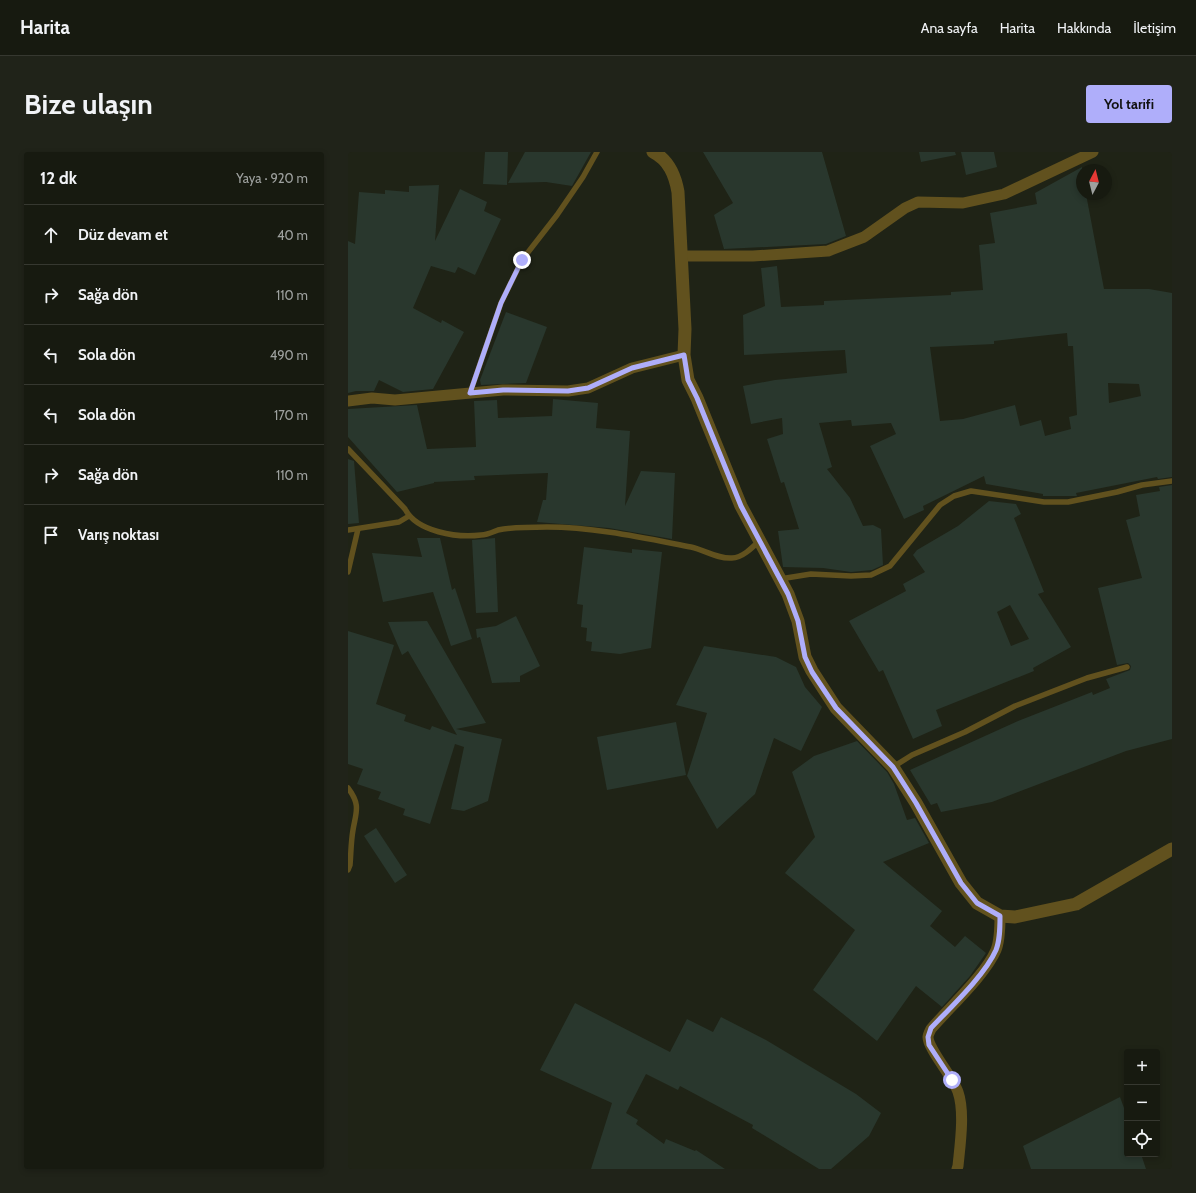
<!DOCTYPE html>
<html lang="tr">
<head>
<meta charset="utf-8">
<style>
	body { margin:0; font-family:Cabin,sans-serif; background:#202319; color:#f1f3f6 }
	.controls { position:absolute; right:12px; bottom:12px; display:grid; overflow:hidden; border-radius:4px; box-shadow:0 2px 6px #0003 }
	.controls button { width:36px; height:36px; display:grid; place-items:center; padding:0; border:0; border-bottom:1px solid #363830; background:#171a10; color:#f1f3f6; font:20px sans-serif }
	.compass { position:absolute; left:728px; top:12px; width:36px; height:36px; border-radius:50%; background:#171a10; box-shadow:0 2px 6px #0003; rotate:7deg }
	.stop { position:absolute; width:12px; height:12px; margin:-9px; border:3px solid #afaefa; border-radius:50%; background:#fff }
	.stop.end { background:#afaefa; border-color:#fff; box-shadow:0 1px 4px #0008 }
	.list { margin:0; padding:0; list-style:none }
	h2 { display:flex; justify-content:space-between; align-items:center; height:52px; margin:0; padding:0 16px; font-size:17px }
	h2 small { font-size:13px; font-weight:400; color:#9ea19f }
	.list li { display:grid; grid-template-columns:26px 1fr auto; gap:12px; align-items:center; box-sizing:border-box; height:60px; padding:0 16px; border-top:1px solid #363830 }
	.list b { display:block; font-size:15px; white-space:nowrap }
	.list em { font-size:13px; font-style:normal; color:#9ea19f }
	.icon { flex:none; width:22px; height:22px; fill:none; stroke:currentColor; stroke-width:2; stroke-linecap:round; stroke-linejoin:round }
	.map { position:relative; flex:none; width:824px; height:1017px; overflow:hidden; border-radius:4px }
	header { display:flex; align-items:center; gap:24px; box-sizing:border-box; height:56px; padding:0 20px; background:#171a10; border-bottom:1px solid #363830 }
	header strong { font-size:19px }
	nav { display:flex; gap:22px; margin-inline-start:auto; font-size:14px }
	.intro { display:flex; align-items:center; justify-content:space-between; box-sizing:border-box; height:96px; padding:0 24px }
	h1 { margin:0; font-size:28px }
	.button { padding:10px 18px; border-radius:4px; background:#afaefa; color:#111; font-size:14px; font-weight:700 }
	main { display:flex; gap:24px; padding:0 24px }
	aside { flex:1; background:#171a10; border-radius:4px; box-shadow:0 2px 6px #0003 }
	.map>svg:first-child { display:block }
	.building { fill:#29372d; fill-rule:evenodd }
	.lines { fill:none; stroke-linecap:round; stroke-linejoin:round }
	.service { stroke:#61511e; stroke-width:5.5 }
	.minor { stroke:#61511e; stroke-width:11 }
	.tertiary { stroke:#61511e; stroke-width:13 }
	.route { stroke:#afaefa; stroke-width:5 }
</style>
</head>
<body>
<header>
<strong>Harita</strong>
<nav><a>Ana sayfa</a><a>Harita</a><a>Hakkında</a><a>İletişim</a></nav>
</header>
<div class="intro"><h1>Bize ulaşın</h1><a class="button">Yol tarifi</a></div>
<main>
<aside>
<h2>12 dk<small>Yaya · 920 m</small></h2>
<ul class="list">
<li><svg class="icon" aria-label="ahead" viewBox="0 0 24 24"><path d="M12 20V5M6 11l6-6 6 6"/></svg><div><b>Düz devam et</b></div><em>40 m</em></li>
<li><svg class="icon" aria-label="right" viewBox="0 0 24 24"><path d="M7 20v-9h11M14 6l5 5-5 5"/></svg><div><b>Sağa dön</b></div><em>110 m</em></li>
<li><svg class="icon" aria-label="left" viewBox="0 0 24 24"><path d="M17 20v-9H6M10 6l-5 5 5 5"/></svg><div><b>Sola dön</b></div><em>490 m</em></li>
<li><svg class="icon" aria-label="left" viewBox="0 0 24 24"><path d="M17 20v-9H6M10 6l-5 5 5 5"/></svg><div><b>Sola dön</b></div><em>170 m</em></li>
<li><svg class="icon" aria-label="right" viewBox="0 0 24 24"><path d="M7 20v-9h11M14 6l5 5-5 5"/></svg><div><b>Sağa dön</b></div><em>110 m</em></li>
<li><svg class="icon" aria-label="arrive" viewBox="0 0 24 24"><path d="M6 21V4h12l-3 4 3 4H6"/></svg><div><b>Varış noktası</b></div></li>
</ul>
</aside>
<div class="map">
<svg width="824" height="1017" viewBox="0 0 824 1017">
	<rect width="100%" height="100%" fill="#1f2316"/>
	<g class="building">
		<path d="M137 0H160L159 33 135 32Z"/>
		<path d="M177 0H243L224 34 198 30 160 31Z"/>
		<path d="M355 0H474L498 84 478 92 376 97 366 63 385 51Z"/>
		<path d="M571 0H607L608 3 573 10Z"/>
		<path d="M613 0H646L649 15 618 23Z"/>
		<path d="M734 15V42H738L756 137H801L824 141V325L810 327 809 325 728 341 729 344H695V342L638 332 636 324 575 354 576 358 556 367 522 294 548 282 543 271 504 274 503 268 471 271 484 315 479 317 502 346 515 374 525 373 533 377 535 413 524 418 503 420 475 416 435 415 430 379 451 377 436 330 433 331 419 287 435 282 434 266 403 272 395 234 427 228 499 221 497 198 396 203 395 163 417 154 413 116 429 114 433 155 476 153V149L603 143V140L635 138 631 93 647 91 642 61 689 52 687 41ZM719 181 720 194H725L729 263 721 265 723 277 697 284 693 268 672 274 667 253 615 267 592 269 582 195 646 192V189ZM760 231 791 232 793 244 761 251Z"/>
		<path d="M91 33 87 89 112 37 139 50 136 59 153 67 127 123 110 115 107 121 83 114 65 156 93 171 94 168 116 180 85 237 55 240 31 228 26 239H8L0 241V89L7 92 11 40 37 42V38L61 40V34Z"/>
		<path d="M158 160 199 175 178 231 133 233 132 228Z"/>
		<path d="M205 247 250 251 248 276 282 279 277 354 293 319 327 321 324 387 261 376 189 370 195 348H198L200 321 126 324 127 328 86 330V331L49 340 0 285V257L69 253 79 297 128 295 126 249 149 248 150 266 204 264Z"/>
		<path d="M0 307 6 309 11 371 0 372Z"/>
		<path d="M824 333V587L778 599 644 650 593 660 589 651 583 653 562 618 670 569 744 540 745 543 762 536 758 527 782 518 783 514 780 511 769 513 750 436 794 426 778 368 792 364 788 343 812 339 811 335Z"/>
		<path d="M641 349 668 352 673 362 666 366 696 440 690 442 723 495 685 516 686 519 588 558 594 574 565 587 535 518 531 520 501 469 558 439 555 432 577 420 565 403 569 398 610 374ZM662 453 681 487 663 494 649 460Z"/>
		<path d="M69 386H92L104 438 107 436 124 487 103 494 85 440 35 450 24 401 74 405Z"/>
		<path d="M147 386 150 460 128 461 124 388Z"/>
		<path d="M236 395 284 401V397L314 400 303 496 272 502 243 499 244 490 238 489 239 476 233 475 235 453 229 452Z"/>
		<path d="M168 464 192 514 172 524V530L144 531 132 485 129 486 128 477 148 474Z"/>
		<path d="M79 469 138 571 108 577 154 587 140 649 116 659 103 657 116 595 107 592 82 672 55 663 57 657 30 647 33 640 9 632 15 617 0 612V479L46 493 28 552 58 563 56 569 82 578 84 574 109 583 60 499 54 503 40 470Z"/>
		<path d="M356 494 428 505 448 515 457 535 474 555 453 599 426 586 407 642 369 677 339 624 359 561 328 553Z"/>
		<path d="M328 570 338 623 259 638 249 585Z"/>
		<path d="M509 589 539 620 546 632 559 668 567 666 581 691 535 710 594 759 582 774 607 795 617 784 638 801 622 824 594 855 568 834 529 889 465 838 507 778 437 721 467 685 444 620 466 604Z"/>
		<path d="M28 676 59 723 47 731 16 684Z"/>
		<path d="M227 851 322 900 339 867 365 880 373 865 418 888 508 942 533 961 521 984 483 1017H471L404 976 405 973 332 934 330 938 298 922 278 961 290 968 288 972 316 992 318 987 347 999 348 998 377 1017H243L264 951 192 918Z"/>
		<path d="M772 945 779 964V1002H793L798 1017H683L675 994Z"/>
	</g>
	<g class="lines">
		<g class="service">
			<path d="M122 241 153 151 174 108 209 63 235 25 249 0"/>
			<path d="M0 297 57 357C69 380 109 386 133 383 139 383 145 380 150 378 165 375 184 375 199 375 246 375 296 386 343 395 357 398 369 407 384 406 394 406 404 396 411 389"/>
			<path d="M0 378 51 370 61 364"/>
			<path d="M0 420 10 377"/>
			<path d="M432 427 463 422 503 424 523 423 542 414 592 353 606 344 623 339 696 350H720L769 340 794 333 824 329"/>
			<path d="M545 615 564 603 617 580 667 554 739 526 779 515"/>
			<path d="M0 636C13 653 8 660 5 678 3 689 3 701 2 713L0 718"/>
		</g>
		<g class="minor">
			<path d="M334 104H405L480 99 516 85 557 56 570 50 615 51 656 42 745 0"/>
			<path d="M0 249 24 246 47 248 155 238 220 239 240 236 284 216 336 203"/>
			<path d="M609 1017 610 1014C612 993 617 960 610 940 605 925 580 897 580 885 580 883 582 879 583 877 601 856 638 822 648 798 652 788 652 775 652 764"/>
		</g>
		<path class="tertiary" d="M305 0C321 8 327 23 330 40L337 177 336 203 340 228 349 246 393 354 440 442 450 469 457 505 464 519 488 556 545 615 568 651 613 731 629 751 652 764 667 765 728 752 824 697"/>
	</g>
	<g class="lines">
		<path class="route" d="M174 108 153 151 122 241 155 238 220 239 240 236 284 216 336 203 340 228 349 246 393 354 440 442 450 469 457 505 464 520 488 556 545 615 568 651 613 731 629 751 652 764C652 776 652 788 648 798 637 823 602 856 583 876L580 885 581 893 604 928"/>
	</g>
</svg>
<div class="controls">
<button>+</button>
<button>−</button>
<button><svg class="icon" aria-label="locate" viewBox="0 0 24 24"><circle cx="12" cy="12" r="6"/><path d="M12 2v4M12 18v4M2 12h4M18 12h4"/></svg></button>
</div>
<svg class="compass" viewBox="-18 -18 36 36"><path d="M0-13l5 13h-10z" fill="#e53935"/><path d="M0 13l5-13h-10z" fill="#9ea19f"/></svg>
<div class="stop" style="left:604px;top:928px"></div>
<div class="stop end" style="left:174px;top:108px"></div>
</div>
</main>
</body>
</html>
